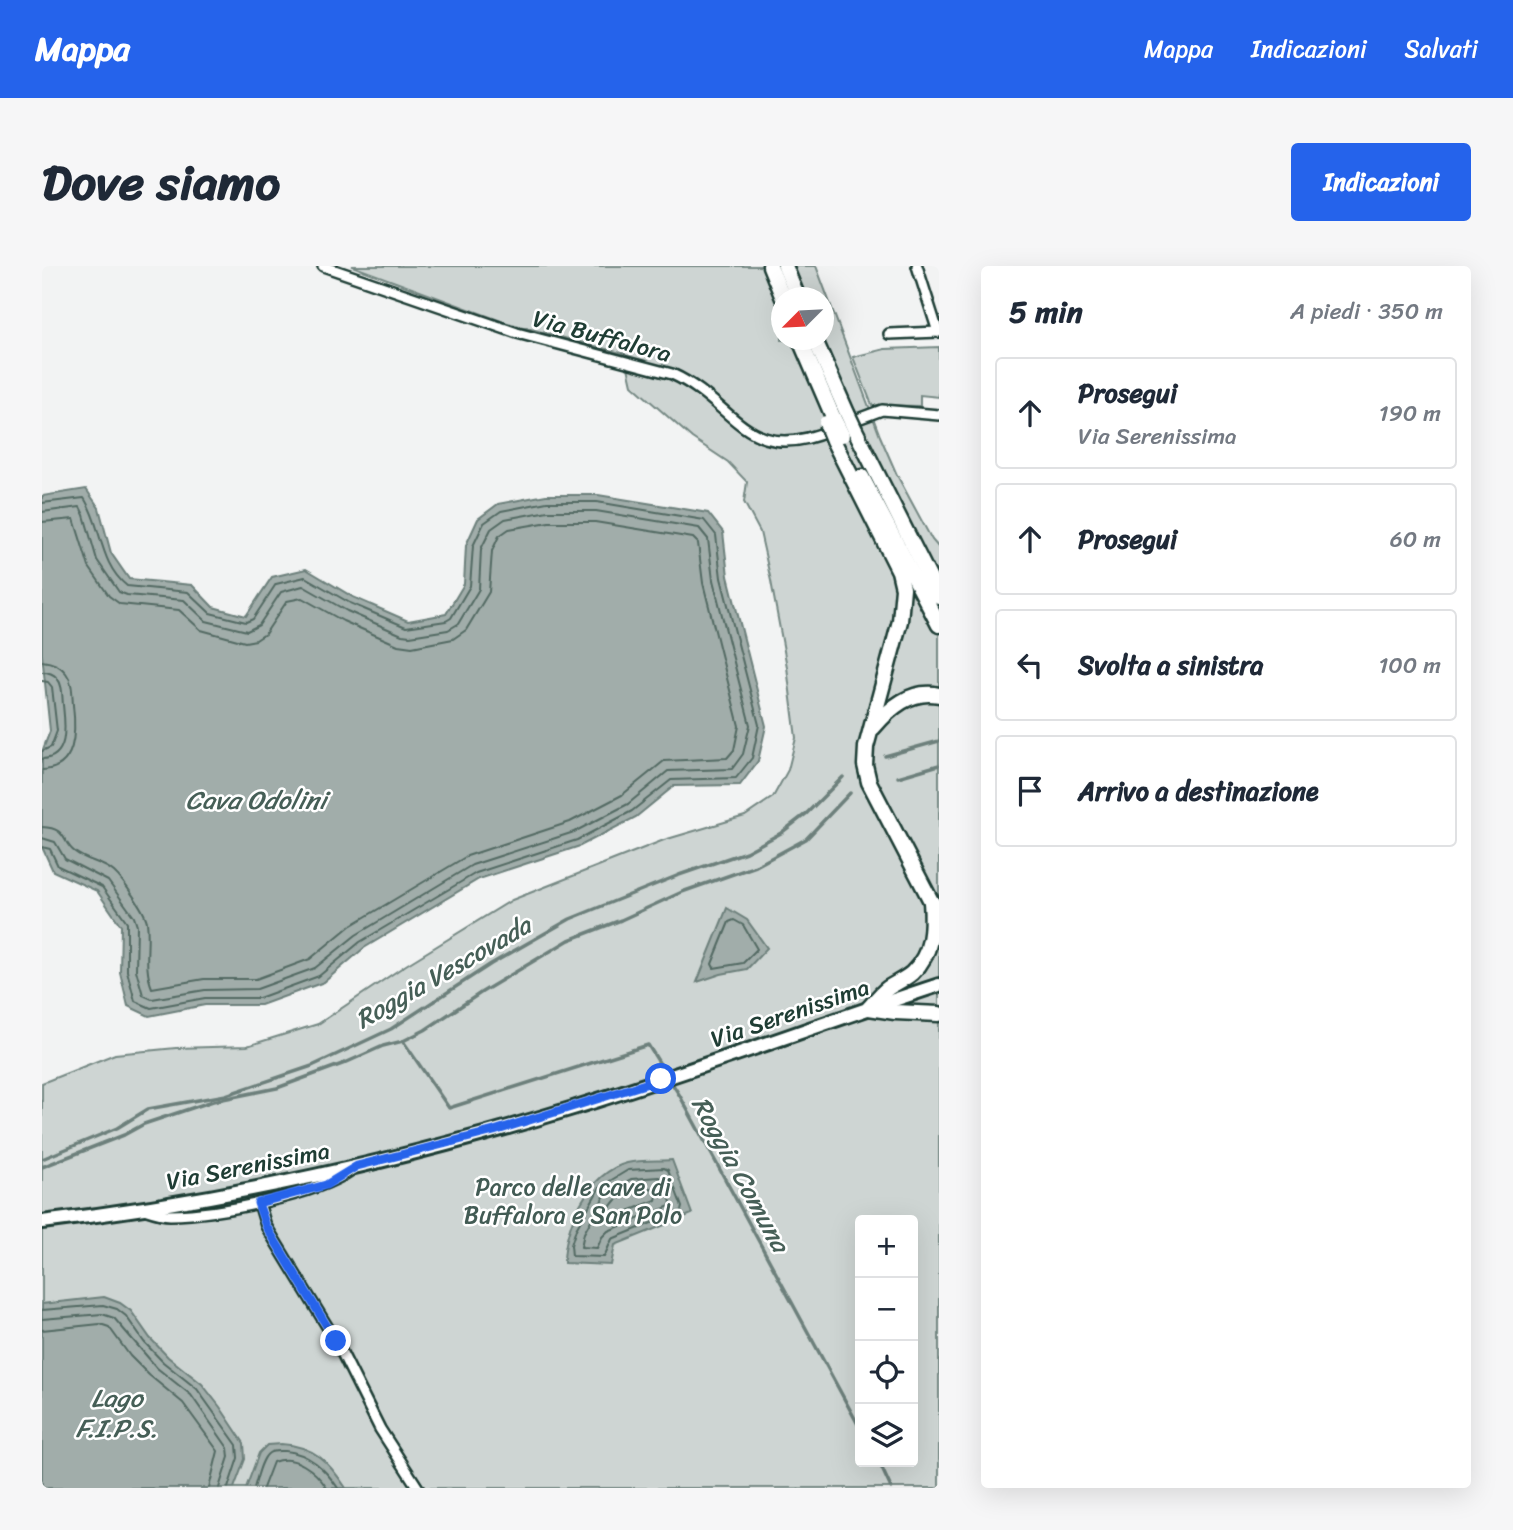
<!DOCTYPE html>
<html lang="it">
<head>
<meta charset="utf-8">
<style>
	body { margin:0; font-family:Sriracha,sans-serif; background:#f6f6f7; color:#1f2937 }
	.controls { position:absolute; right:21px; bottom:21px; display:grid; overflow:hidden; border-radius:7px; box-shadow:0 7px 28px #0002 }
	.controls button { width:63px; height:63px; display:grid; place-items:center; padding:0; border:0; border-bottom:2px solid #e0e1e3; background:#fff; color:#1f2937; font:35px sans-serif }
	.compass { position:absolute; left:729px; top:21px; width:63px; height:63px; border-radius:50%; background:#fff; box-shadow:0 7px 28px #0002; rotate:246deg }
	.stop { position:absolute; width:21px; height:21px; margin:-16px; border:5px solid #2563eb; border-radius:50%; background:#fff }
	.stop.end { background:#2563eb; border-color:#fff; box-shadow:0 2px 7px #0008 }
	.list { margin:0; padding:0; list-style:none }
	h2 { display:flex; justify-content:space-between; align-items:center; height:91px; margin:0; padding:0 28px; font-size:30px }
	h2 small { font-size:23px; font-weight:400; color:#747a83 }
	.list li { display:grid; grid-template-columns:46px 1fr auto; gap:21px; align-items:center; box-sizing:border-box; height:112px; margin:0 14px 14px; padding:0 14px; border:2px solid #e0e1e3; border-radius:7px }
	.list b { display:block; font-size:26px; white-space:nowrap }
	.list p { margin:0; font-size:23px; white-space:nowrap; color:#747a83 }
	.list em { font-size:23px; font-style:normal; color:#747a83 }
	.icon { flex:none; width:38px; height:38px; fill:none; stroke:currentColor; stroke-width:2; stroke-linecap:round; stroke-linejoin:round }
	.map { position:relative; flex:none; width:897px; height:1222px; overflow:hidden; border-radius:7px }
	header { display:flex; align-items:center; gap:42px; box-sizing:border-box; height:98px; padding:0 35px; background:#2563eb; color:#fff }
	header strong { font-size:33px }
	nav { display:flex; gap:38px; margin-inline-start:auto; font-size:24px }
	.intro { display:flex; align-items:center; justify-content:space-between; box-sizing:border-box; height:168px; padding:0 42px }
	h1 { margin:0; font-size:49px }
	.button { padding:18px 32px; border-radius:7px; background:#2563eb; color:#fff; font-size:24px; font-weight:700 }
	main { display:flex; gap:42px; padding:0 42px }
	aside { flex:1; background:#fff; border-radius:7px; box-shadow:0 7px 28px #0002 }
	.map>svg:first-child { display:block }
	.green { fill:#ced5d3; stroke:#768984; stroke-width:2; fill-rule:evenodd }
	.water { fill:#a1adaa; stroke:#6d807b; stroke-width:2 }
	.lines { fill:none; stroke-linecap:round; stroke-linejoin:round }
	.shore { stroke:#536a63; stroke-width:2 }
	.stream { stroke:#6d807b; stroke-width:3.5 }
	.minor-casing { stroke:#1f3d34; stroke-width:14 }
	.secondary-casing { stroke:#1f3d34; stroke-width:18 }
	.trunk-casing { stroke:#1f3d34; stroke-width:19 }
	.minor { stroke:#fff; stroke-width:9 }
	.secondary { stroke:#fff; stroke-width:12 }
	.trunk { stroke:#fff; stroke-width:14 }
	.trunk-bridge-casing { stroke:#1f3d34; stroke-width:19; stroke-linecap:butt }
	.trunk-bridge { stroke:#fff; stroke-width:14 }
	.route { stroke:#2563eb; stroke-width:9 }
	.labels { text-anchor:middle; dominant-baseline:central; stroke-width:5; stroke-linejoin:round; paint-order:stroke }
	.street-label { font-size:24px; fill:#1f3d34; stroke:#fff }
	.park-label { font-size:24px; fill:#425b54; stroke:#fff }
	.water-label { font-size:26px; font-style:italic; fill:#465f57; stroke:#fff }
</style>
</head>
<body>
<header>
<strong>Mappa</strong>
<nav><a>Mappa</a><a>Indicazioni</a><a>Salvati</a></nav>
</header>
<div class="intro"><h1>Dove siamo</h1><a class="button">Indicazioni</a></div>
<main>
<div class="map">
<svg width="897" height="1222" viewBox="0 0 897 1222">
	<rect width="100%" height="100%" fill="#f2f3f3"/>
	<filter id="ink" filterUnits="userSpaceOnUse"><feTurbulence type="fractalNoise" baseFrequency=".0143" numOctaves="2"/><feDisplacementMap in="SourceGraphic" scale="14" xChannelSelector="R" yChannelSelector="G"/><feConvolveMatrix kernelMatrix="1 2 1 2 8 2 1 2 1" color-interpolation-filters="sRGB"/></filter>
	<g filter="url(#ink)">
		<g class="green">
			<path d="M310 0H774L838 170 855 209 890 274 897 282V1222H0V817L73 788 134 782 205 780 276 758 364 699 470 634 622 574 703 550 731 531 746 504 754 472 745 401 729 315 718 266 702 236 705 216 686 196 650 172 590 119 583 88 462 56ZM740 32H782V74H740ZM818 954H871V1196H818Z"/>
			<path d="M897 81V131L878 129V140L830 139 811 91 843 83Z"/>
		</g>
		<g class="water">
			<path d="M44 223 57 242 69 287 87 313 150 319 171 341 204 350 230 311 264 303 311 331 366 355 404 348 422 318 424 279 436 253 456 238 504 229H556L666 247 681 266 686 310 724 460 716 495 698 519 632 520 594 551 538 580 437 613 322 682 282 716 219 739H163L107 750 86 740 78 706 79 660 55 625 11 605 0 581V486L8 465 0 388V230Z"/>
			<path d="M685 642 705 654 725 682 705 703 679 708 655 716Z"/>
			<path d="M630 894 650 948 573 979 569 999 522 997C522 961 546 907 585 897 599 894 616 895 630 894Z"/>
			<path d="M62 1031 78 1037 89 1045 108 1072 126 1091 160 1118 178 1141 202 1177 203 1193 192 1222H0V1038Z"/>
			<path d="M239 1178C272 1180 286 1195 304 1222H204L217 1187 225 1179Z"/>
		</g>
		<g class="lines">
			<g class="shore">
				<path d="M0 237 42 232C60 259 57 298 85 320L146 326 168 347 204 356 211 353 234 318 263 311 308 337 364 361 404 355 409 352 428 320 431 280 442 257 459 245 505 236H555L662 254 674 269 679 312 717 459 710 492 694 512 629 514 590 545 535 574 434 607 318 676 277 710 217 732H163L109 742 93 735 85 705V656L60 621 16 600 8 583 0 581"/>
				<path d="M0 246 38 241 42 249 55 294 77 326 85 329 142 334 164 355 205 365 217 359 239 326 261 320 305 345 360 369 368 370 406 364 416 358 437 323 439 283 449 263 463 253 506 245H554L657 262 666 273 671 314 708 459 701 488 690 503 626 505 586 538 532 566 430 599 314 669 273 702 215 723 163 724 110 733 101 729 94 704 95 660 92 651 66 615 23 593 13 576 0 572"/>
				<path d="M0 256 32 253 47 301 67 330 78 338 137 344 159 364 203 376 214 374 223 368 245 335 260 332 301 355 356 379 370 381 411 373 424 364 447 326 450 285 457 270 467 263 507 256H553L651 272 656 277 661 317 697 460 692 484 685 492 622 495 580 529 528 556 425 590 308 660 268 693 214 713H162L110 722C101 700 108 679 105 656 103 645 81 614 72 606 61 596 44 595 33 586 19 576 26 562 0 561"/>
				<path d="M0 395C10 396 18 399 24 407 31 416 30 428 31 439 34 465 35 503 0 504"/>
				<path d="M0 406C6 406 11 407 15 412 21 419 20 430 21 439 23 458 28 492 0 493"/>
				<path d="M0 415 6 416 10 421 15 465 9 481 0 485"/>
				<path d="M692 654 701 659 715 683 701 697 672 702 670 698 687 656Z"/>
				<path d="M622 902 626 904 640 941 639 945 570 973 562 991 530 990 529 979 534 963 558 921 586 904Z"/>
				<path d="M617 911 620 913 629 936 628 940 566 965 560 971 555 982 539 981 542 967 564 927 589 913Z"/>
				<path d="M610 922 615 930 614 934 569 952 565 951C569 929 590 923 610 922Z"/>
				<path d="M0 1044 61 1039 75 1043 84 1050 102 1076 121 1096 155 1123 195 1179 196 1192 186 1222"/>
				<path d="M0 1053 60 1048 72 1052 115 1102 149 1129 186 1182 187 1191 177 1222"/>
				<path d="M0 1064 58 1058 67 1061 88 1090 107 1109 141 1137 176 1185 167 1222"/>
				<path d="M212 1222C215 1213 219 1192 227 1187 231 1184 239 1185 243 1185 267 1187 283 1203 296 1222"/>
				<path d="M221 1222 231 1196C253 1188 273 1204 285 1222"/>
			</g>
			<g class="stream">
				<path d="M843 490 897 475"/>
				<path d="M856 511 897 499"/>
				<path d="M361 775 407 842 606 779 638 830 818 1162"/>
				<path d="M0 893 75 862 106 843 184 829 270 800 349 763 449 698 528 653 637 609 704 586 739 567 765 547 801 511"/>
				<path d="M0 901 82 869 102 858 171 835 235 822 303 797 341 780 361 775 383 764 440 726 527 674 579 654 640 626 714 600 764 573 808 527"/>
				<path d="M837 1196 849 1222"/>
			</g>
			<g class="minor-casing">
				<g id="minor">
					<path d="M281 0 475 67 630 108C694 137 704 201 789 164"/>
					<path d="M875 0 896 66"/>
					<path d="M847 68 897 66"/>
					<path d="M805 157 840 144 897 149"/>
					<path d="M217 937 224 960 294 1075 338 1163 376 1222"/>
					<path d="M102 943C111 946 119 949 128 949 176 948 273 930 311 903"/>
				</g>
			</g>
			<g class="secondary-casing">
				<path id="secondary" d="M0 956C180 935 358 895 531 842 654 804 775 759 897 719"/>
			</g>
			<g class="trunk-casing">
				<g id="trunk">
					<path d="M728 0 741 32"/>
					<path d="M743 0 756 32"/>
					<path d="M758 74 792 153"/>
					<path d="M773 74 805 147"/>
					<path d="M813 164 897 331"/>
					<path d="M791 174 857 305 861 322 858 355 824 481 823 499 827 516 889 635 897 645"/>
					<path d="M820 211 897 359"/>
					<path d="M831 462C848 442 869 423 897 429"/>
					<path d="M827 742C833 735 839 727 846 722 854 717 863 713 870 707 891 687 891 662 889 635"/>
					<path d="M827 742 853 746 897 748"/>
				</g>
			</g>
			<use href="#minor" class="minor"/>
			<use href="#secondary" class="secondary"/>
			<use href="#trunk" class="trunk"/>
			<g class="trunk-bridge-casing">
				<g id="trunk-bridge">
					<path d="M805 147 813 164"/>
					<path d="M792 153 800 169"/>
					<path d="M784 157 791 174"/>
				</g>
			</g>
			<use href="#trunk-bridge" class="trunk-bridge"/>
		</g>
	</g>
	<g class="lines" filter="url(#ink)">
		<path class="route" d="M294 1075 224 960 216 937 284 919 315 900 452 865 619 813"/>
	</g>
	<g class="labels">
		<g class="street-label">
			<text transform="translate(560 70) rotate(15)">Via Buffalora</text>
			<text transform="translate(748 747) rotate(-19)">Via Serenissima</text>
			<text transform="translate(206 900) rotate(-11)">Via Serenissima</text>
		</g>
		<g class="park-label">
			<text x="531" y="921">Parco delle cave di<tspan x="531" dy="28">Buffalora e San Polo</tspan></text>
		</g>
		<g class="water-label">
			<text x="214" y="534">Cava Odolini</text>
			<text transform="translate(401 706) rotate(-30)">Roggia Vescovada</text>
			<text transform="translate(699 908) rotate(61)">Roggia Comuna</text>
			<text x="75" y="1132">Lago<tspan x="75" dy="30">F.I.P.S.</tspan></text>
		</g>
	</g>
</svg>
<div class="controls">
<button>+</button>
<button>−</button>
<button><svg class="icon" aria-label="locate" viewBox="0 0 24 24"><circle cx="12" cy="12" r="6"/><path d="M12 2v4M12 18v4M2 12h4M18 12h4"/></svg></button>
<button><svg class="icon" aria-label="layers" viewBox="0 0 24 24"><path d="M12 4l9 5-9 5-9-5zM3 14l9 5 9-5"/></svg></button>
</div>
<svg class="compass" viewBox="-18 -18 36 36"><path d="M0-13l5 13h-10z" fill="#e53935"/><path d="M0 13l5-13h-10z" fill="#747a83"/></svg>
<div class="stop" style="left:619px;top:813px"></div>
<div class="stop end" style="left:294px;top:1075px"></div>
</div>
<aside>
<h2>5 min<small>A piedi · 350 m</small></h2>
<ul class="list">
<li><svg class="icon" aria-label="ahead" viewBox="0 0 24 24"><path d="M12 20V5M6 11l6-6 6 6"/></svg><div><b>Prosegui</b><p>Via Serenissima</p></div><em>190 m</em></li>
<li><svg class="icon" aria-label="ahead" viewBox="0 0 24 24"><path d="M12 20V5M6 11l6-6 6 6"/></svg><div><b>Prosegui</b></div><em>60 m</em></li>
<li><svg class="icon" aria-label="left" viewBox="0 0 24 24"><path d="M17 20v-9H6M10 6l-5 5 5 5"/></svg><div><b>Svolta a sinistra</b></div><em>100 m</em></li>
<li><svg class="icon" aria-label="arrive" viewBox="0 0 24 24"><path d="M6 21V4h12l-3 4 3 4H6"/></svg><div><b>Arrivo a destinazione</b></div></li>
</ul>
</aside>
</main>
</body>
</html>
